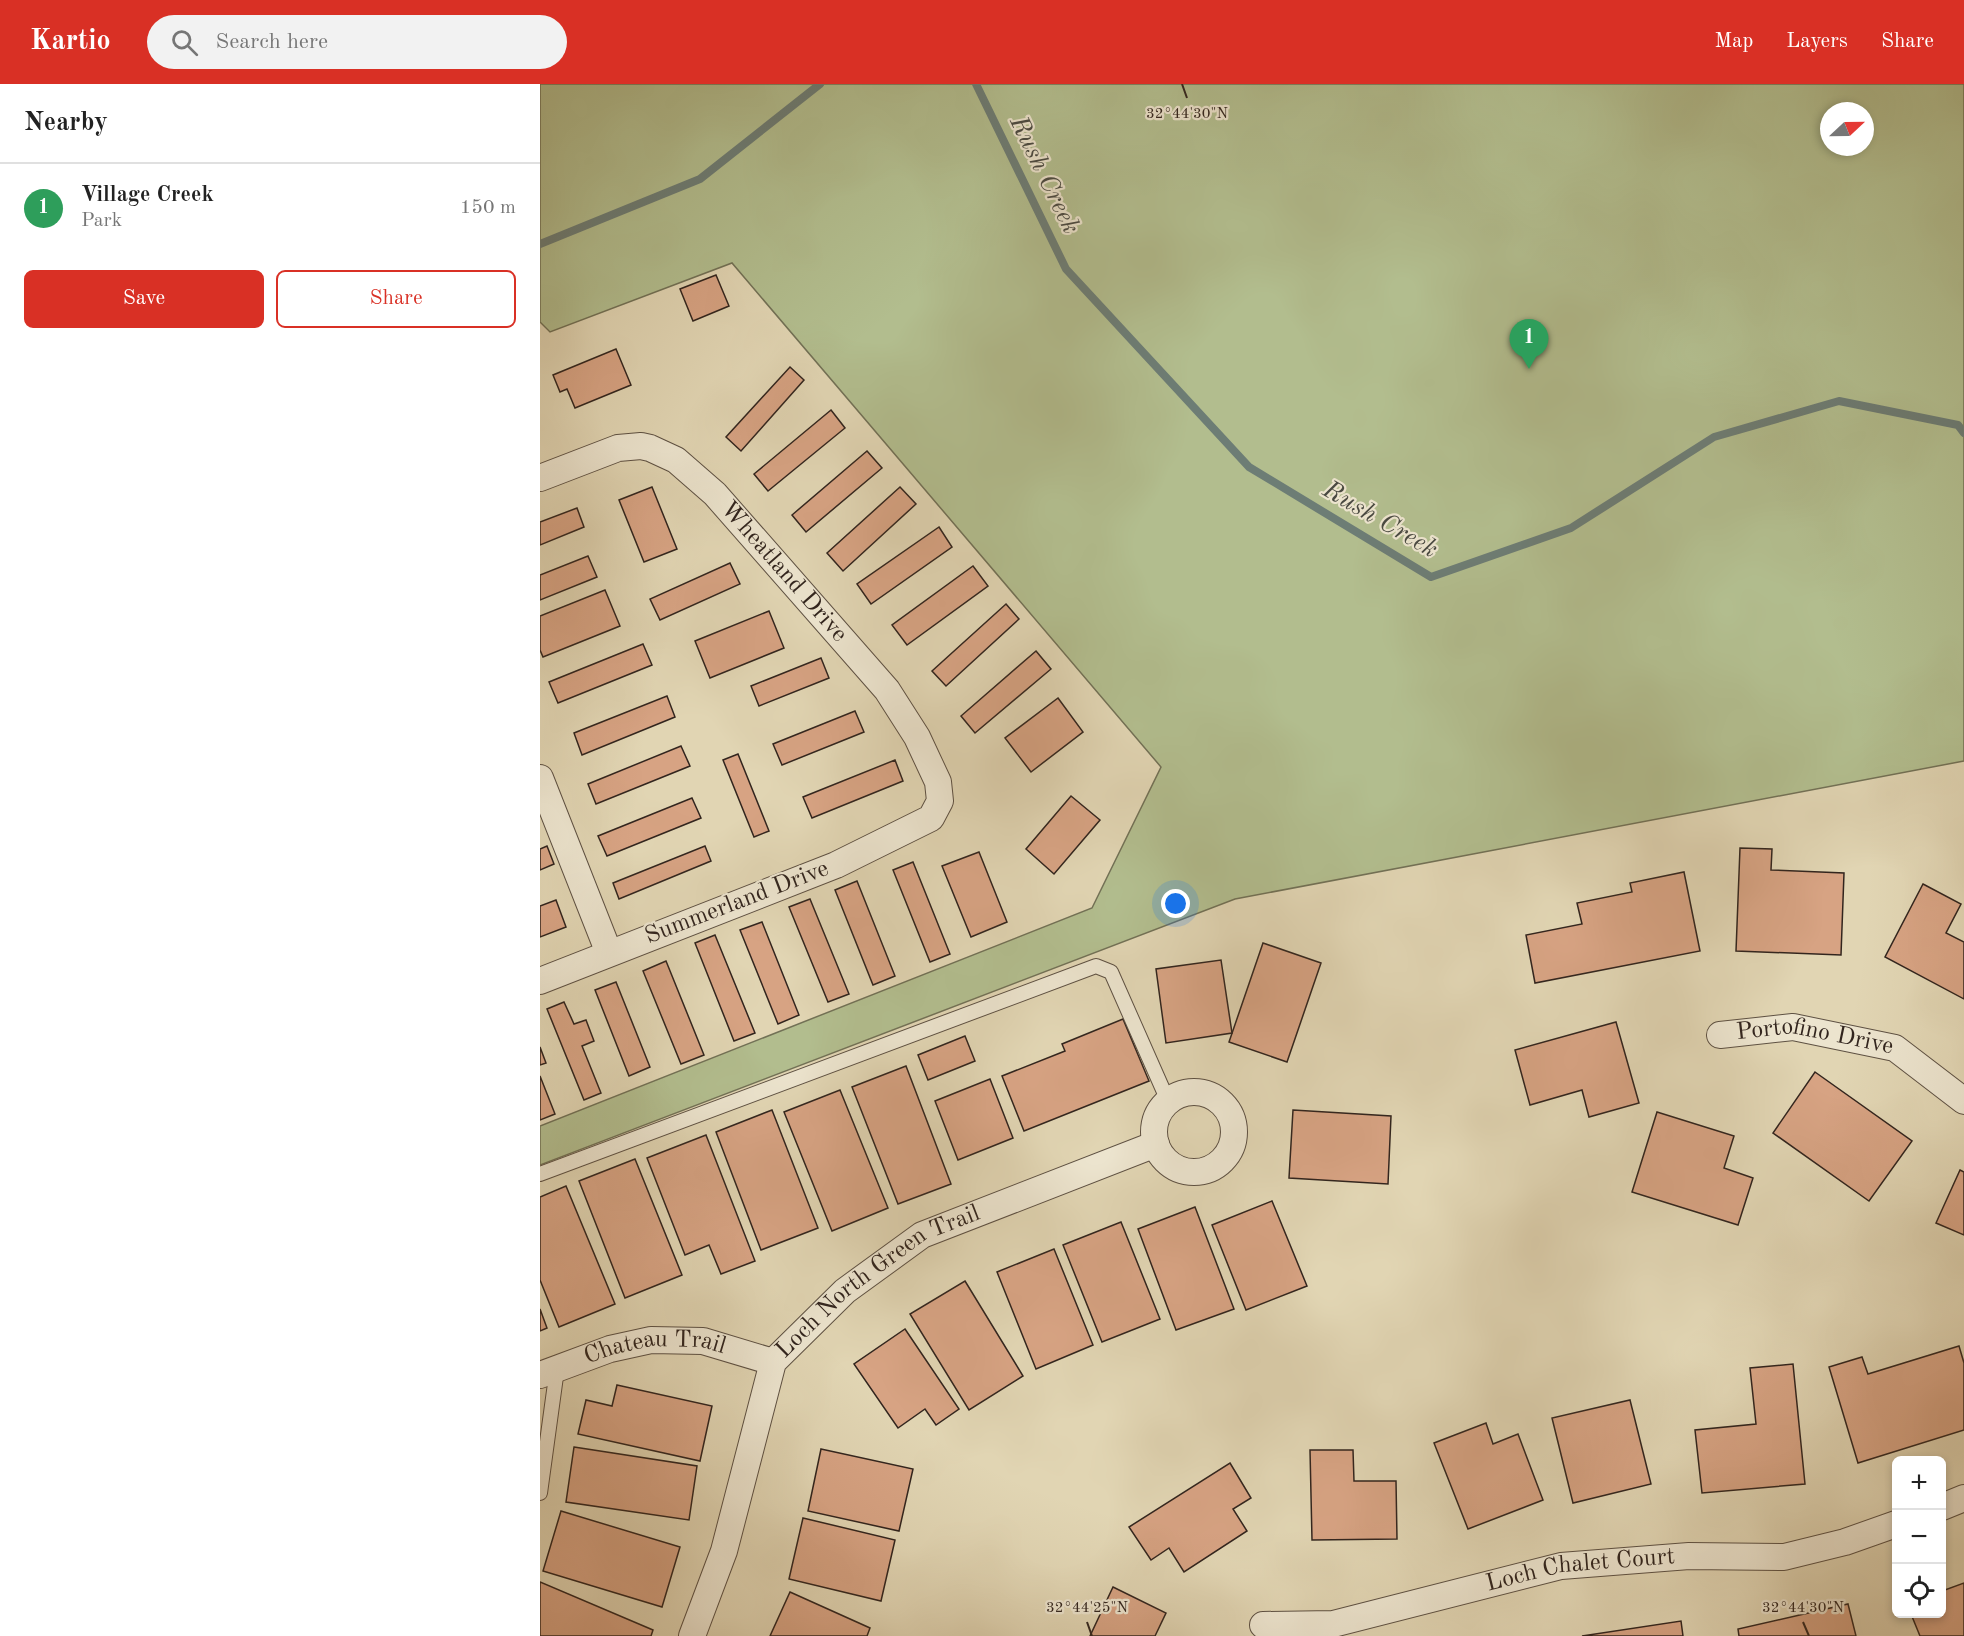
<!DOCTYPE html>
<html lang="en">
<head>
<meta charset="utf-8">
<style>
	body { margin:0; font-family:"Old Standard TT",serif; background:#f2f2f2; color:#222 }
	.controls { position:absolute; right:18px; bottom:18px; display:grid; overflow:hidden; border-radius:9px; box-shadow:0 3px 9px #0003 }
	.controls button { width:54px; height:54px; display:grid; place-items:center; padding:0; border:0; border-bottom:2px solid #e0e0e0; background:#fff; color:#222; font:30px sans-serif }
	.compass { position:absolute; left:1280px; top:18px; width:54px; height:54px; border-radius:50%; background:#fff; box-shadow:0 3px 9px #0003; rotate:68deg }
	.you { position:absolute; left:636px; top:820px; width:21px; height:21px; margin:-15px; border:4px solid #fff; border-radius:50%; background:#1a73e8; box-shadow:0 0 0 9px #1a73e833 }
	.badge { display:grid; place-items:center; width:39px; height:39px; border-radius:50%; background:#d93025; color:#fff; font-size:20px; font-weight:700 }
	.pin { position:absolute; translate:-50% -50px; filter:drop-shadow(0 2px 3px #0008) }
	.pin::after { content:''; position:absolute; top:32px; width:21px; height:18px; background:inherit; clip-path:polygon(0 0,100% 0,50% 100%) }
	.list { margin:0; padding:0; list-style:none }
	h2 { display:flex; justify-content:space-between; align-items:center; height:78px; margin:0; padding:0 24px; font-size:26px }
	h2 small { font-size:20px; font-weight:400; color:#767676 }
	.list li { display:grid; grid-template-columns:39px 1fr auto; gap:18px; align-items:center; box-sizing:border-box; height:90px; padding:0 24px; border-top:2px solid #e0e0e0 }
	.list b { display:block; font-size:22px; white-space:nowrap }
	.list p { margin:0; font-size:20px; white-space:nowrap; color:#767676 }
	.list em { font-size:20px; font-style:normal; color:#767676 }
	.actions { display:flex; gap:12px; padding:18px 24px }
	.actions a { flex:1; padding:14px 0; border:2px solid #d93025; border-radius:9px; text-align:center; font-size:21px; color:#d93025 }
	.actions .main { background:#d93025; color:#fff }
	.icon { flex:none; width:33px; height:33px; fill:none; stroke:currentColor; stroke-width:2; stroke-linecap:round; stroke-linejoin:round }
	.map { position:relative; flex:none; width:1424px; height:1552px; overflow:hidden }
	header { display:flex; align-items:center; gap:36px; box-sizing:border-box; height:84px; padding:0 30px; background:#d93025; color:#fff }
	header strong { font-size:28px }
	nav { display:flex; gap:33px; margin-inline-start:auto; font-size:21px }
	.search { width:420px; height:54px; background:#f2f2f2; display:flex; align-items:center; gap:15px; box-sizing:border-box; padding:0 21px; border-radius:33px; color:#767676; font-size:22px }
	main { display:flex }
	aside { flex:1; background:#fff }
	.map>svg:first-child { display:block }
	.green { fill:#b2bd8e; stroke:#727156; stroke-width:1.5; fill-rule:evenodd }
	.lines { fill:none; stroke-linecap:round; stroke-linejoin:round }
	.stream { stroke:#6d7d75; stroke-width:8 }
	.building { fill:#d7a383; stroke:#32251e; stroke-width:1.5 }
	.service-casing { stroke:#5e5143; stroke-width:16 }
	.minor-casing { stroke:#5e5143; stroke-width:28 }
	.service { stroke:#ece4ce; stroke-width:14 }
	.minor { stroke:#ece4ce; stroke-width:26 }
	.ticks { fill:none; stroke:#32251e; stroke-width:2 }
	.labels { text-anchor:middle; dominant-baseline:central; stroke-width:4.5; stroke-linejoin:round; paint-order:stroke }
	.street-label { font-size:24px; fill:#32251e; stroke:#ece4ce }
	.water-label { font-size:26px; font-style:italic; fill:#4a4a42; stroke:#ece4ce }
	.ticks-label { font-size:15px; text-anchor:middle; fill:#32251e; stroke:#ece4ce; stroke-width:4.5; stroke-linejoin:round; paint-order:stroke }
</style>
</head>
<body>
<header>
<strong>Kartio</strong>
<div class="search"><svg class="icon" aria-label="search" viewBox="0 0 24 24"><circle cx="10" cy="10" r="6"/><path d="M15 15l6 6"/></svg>Search here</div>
<nav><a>Map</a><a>Layers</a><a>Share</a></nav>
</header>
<main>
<aside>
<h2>Nearby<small></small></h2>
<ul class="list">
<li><span class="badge" style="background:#2e9e5b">1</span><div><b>Village Creek</b><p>Park</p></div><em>150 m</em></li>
</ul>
<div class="actions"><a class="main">Save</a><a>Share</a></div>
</aside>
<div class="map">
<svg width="1424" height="1552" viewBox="0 0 1424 1552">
	<rect width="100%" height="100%" fill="#e1d5b3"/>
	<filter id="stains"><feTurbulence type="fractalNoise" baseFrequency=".00333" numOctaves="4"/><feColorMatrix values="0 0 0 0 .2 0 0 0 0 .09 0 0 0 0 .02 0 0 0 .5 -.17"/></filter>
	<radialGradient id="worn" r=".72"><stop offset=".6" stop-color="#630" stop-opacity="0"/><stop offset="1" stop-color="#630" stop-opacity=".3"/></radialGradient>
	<path class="green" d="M0 0H1424V677L695 815 0 1081V1042L552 824 621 683 192 179 10 248 0 238ZM1289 27H1325V63H1289Z"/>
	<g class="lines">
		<g class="stream">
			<path d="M436 0 526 185 709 383 891 493 1031 444 1174 353 1299 317 1418 341 1424 349"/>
			<path d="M0 160 160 95 280 0"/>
		</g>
	</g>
	<g class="building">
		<path d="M176 191 189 222 153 237 140 205Z"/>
		<path d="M76 265 91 301 35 324 27 305 20 308 13 291Z"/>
		<path d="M250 283 264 296 201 367 186 353Z"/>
		<path d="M291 326 305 344 228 407 214 390Z"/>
		<path d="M327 367 342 384 266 448 252 431Z"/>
		<path d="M112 403 137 465 104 478 79 416Z"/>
		<path d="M360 403 376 420 303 487 287 469Z"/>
		<path d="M37 424 44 443 0 461V438Z"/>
		<path d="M399 443 412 463 331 520 317 500Z"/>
		<path d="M48 472 57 493 0 516V491Z"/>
		<path d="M190 479 200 500 120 536 110 515Z"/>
		<path d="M433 482 448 502 367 561 352 541Z"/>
		<path d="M65 506 80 542 3 573 0 566V532Z"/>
		<path d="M466 520 479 535 406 602 392 587Z"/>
		<path d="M229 527 244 564 170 594 155 557Z"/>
		<path d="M103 560 112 581 18 619 9 598Z"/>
		<path d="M496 567 511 585 435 649 421 632Z"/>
		<path d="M281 574 289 594 219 622 211 602Z"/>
		<path d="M127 612 135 633 42 671 34 649Z"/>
		<path d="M518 614 543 648 491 688 465 654Z"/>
		<path d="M315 627 324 648 242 681 233 660Z"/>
		<path d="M141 662 150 682 56 720 48 700Z"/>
		<path d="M198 670 229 747 214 753 183 676Z"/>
		<path d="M355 676 363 697 272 734 263 713Z"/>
		<path d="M531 712 560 736 514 790 486 765Z"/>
		<path d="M152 714 161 734 67 772 58 752Z"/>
		<path d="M7 762 14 780 0 786V765Z"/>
		<path d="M165 762 171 777 79 815 73 799Z"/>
		<path d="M1200 764 1232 765 1231 786 1304 789 1301 871 1196 867Z"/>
		<path d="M439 768 467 838 431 853 402 782Z"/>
		<path d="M373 778 410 870 390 878 353 786Z"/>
		<path d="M1144 788 1160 867 995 899 986 851 1042 840 1037 819 1092 808 1090 799Z"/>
		<path d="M317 797 355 892 333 901 295 806Z"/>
		<path d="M1383 800 1421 820 1406 849 1424 858V915L1345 873Z"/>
		<path d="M270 815 309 910 288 918 249 823Z"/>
		<path d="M16 816 26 843 0 853V822Z"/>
		<path d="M222 838 259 931 238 940 200 846Z"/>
		<path d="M175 851 215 949 194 957 155 859Z"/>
		<path d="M723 859 781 879 747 978 689 958Z"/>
		<path d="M681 876 692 949 626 959 616 885Z"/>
		<path d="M126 877 164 971 141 980 103 887Z"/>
		<path d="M76 898 110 983 89 992 55 906Z"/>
		<path d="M24 918 34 940 46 936 54 957 42 962 61 1009 44 1016 7 925Z"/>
		<path d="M583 935 609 997 484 1047 462 992 525 967 522 960Z"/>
		<path d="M1076 938 1099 1019 1049 1033 1042 1006 990 1021 975 966Z"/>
		<path d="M425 952 435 977 388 996 378 971Z"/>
		<path d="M0 963 6 979 0 981Z"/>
		<path d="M366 982 411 1100 358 1120 312 1003Z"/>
		<path d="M1275 988 1372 1057 1329 1117 1233 1049Z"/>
		<path d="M0 992 15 1030 0 1036Z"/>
		<path d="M450 995 473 1054 418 1076 395 1017Z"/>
		<path d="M300 1006 348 1124 292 1147 244 1028Z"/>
		<path d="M232 1026 278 1144 221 1166 176 1048Z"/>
		<path d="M753 1026 851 1032 848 1100 749 1094Z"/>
		<path d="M1117 1028 1194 1052 1184 1084 1213 1094 1198 1141 1092 1108Z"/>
		<path d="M166 1051 215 1177 181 1190 169 1161 145 1171 107 1074Z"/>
		<path d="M95 1075 142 1191 85 1214 39 1097Z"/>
		<path d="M1420 1086 1424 1088V1151L1396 1139Z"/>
		<path d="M26 1102 75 1220 19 1243 0 1196V1113Z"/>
		<path d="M732 1117 767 1202 706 1226 672 1141Z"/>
		<path d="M655 1123 694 1225 636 1246 598 1145Z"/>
		<path d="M581 1138 620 1235 562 1258 523 1161Z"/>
		<path d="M514 1165 553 1261 496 1285 457 1188Z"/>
		<path d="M425 1197 483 1292 429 1326 370 1230Z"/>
		<path d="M0 1225 7 1244 0 1247Z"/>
		<path d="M365 1245 419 1325 396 1341 385 1325 358 1344 314 1280Z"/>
		<path d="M1419 1262 1424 1279V1346L1318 1379 1289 1283 1322 1273 1328 1290Z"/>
		<path d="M1253 1280 1265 1400 1162 1409 1155 1346 1216 1340 1210 1284Z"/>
		<path d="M77 1301 172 1322 160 1377 38 1350 46 1316 72 1322Z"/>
		<path d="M1090 1316 1111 1400 1033 1419 1012 1334Z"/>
		<path d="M946 1339 953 1360 978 1350 1003 1416 928 1445 894 1359Z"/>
		<path d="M34 1363 157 1382 149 1436 26 1418Z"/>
		<path d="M281 1365 373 1385 359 1447 268 1427Z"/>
		<path d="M770 1366H813L814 1397H856L857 1455 772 1456Z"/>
		<path d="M690 1379 711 1414 693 1425 707 1447 644 1488 629 1464 611 1476 589 1443Z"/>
		<path d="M21 1427 140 1463 122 1523 3 1487Z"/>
		<path d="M263 1434 355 1456 341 1517 249 1495Z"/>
		<path d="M0 1498 113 1546 111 1552H0Z"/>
		<path d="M1424 1499V1552H1380L1371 1530H1402V1507Z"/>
		<path d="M573 1503 626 1529 615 1552H550Z"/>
		<path d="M250 1508 330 1544 327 1552H230Z"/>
		<path d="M1308 1520 1316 1552H1199L1198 1545Z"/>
		<path d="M1141 1537 1143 1552H1042Z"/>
	</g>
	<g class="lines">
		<g class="service-casing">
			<g id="service">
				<path d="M0 1090 556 882 571 888 628 1017"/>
				<path d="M0 1409 17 1285"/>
			</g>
		</g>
		<g class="minor-casing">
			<g id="minor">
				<path id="s1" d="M0 394 78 364 101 362 110 364 136 376 175 410 347 606 377 653 398 698 400 717 391 734 296 781 0 897"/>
				<path d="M0 694 69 869"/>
				<path id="s2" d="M1180 951 1253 943 1355 964 1424 1017"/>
				<circle cx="654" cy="1048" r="40"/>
				<path id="s3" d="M0 1291 70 1265 111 1256 163 1257 233 1278"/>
				<path d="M1402 1423 1424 1414"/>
				<path id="s4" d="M723 1541 793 1540 1021 1482 1149 1472 1244 1473 1305 1458 1356 1440"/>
				<path id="s5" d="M152 1552 184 1467 233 1278 305 1207 382 1151 616 1060"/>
			</g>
		</g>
		<use href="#service" class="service"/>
		<use href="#minor" class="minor"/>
	</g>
	<path class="ticks" d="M642 0 647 14M547 1538 552 1552M1263 1538 1269 1552"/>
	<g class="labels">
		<g class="street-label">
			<text stroke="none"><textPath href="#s1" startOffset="300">Wheatland Drive</textPath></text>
			<text transform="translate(197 819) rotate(-21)">Summerland Drive</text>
			<text stroke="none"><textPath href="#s2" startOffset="96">Portofino Drive</textPath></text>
			<text stroke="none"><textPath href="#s5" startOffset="420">Loch North Green Trail</textPath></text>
			<text stroke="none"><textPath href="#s3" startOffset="120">Chateau Trail</textPath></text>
			<text stroke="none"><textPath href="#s4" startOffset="324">Loch Chalet Court</textPath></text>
		</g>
		<g class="water-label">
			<text transform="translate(504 91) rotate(64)">Rush Creek</text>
			<text transform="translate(840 436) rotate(30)">Rush Creek</text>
		</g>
	</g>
	<g class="ticks-label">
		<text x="647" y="34">32°44'30"N</text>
		<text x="547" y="1528">32°44'25"N</text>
		<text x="1263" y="1528">32°44'30"N</text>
	</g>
	<rect width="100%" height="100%" filter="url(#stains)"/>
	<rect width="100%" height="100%" fill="url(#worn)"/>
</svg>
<div class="controls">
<button>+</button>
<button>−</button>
<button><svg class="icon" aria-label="locate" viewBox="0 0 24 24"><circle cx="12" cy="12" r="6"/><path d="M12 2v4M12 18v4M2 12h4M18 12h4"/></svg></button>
</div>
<svg class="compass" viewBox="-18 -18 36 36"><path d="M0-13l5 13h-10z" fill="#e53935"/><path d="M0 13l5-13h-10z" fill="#767676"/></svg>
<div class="you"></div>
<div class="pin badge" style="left:989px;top:285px;background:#2e9e5b">1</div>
</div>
</main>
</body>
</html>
